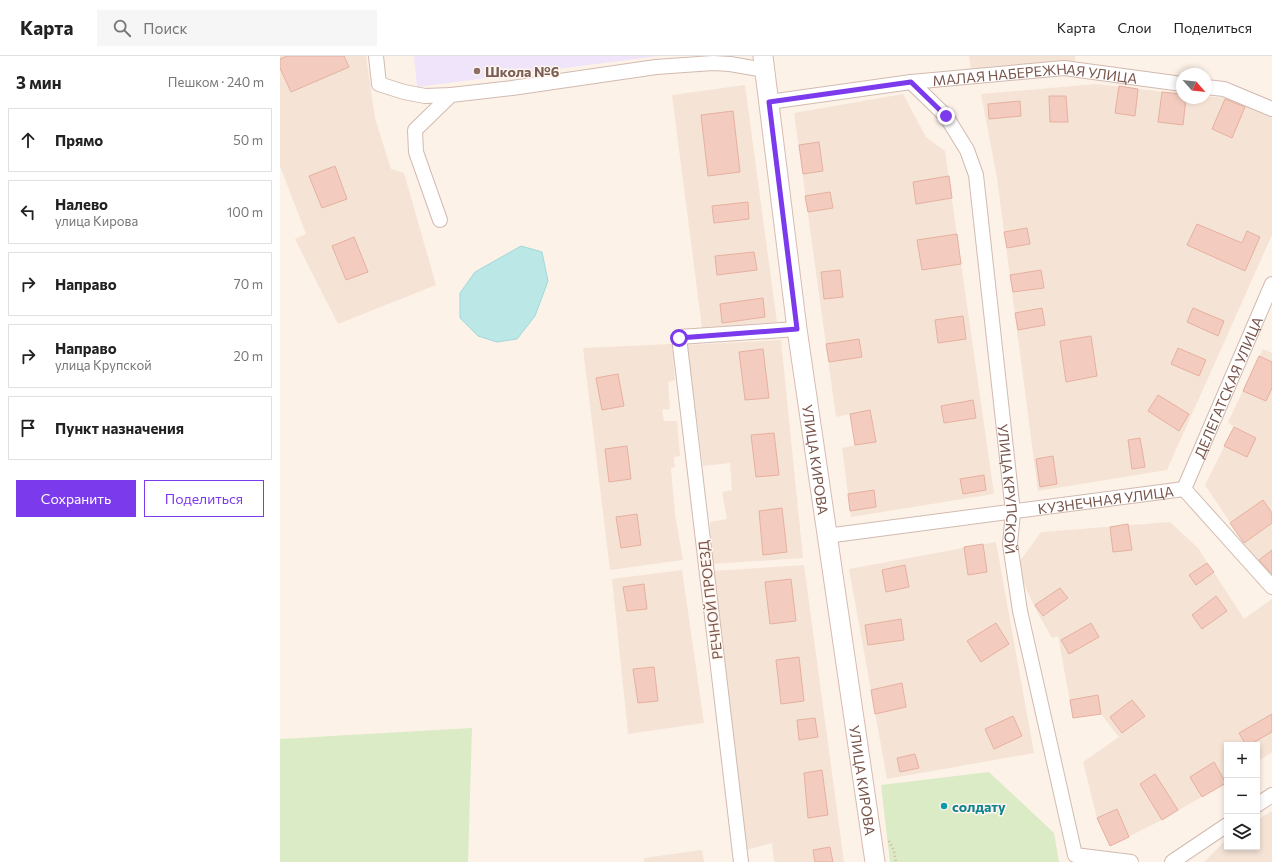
<!DOCTYPE html>
<html lang="ru">
<head>
<meta charset="utf-8">
<style>
	body { margin:0; font-family:Commissioner,sans-serif; background:#f6f6f6; color:#222 }
	.controls { position:absolute; right:12px; bottom:12px; display:grid; overflow:hidden; border-radius:0px; box-shadow:0 2px 6px #0003 }
	.controls button { width:36px; height:36px; display:grid; place-items:center; padding:0; border:0; border-bottom:1px solid #e0e0e0; background:#fff; color:#222; font:20px sans-serif }
	.compass { position:absolute; left:896px; top:12px; width:36px; height:36px; border-radius:50%; background:#fff; box-shadow:0 2px 6px #0003; rotate:117deg }
	.stop { position:absolute; width:12px; height:12px; margin:-9px; border:3px solid #7c3aed; border-radius:50%; background:#fff }
	.stop.end { background:#7c3aed; border-color:#fff; box-shadow:0 1px 4px #0008 }
	.list { margin:0; padding:0; list-style:none }
	h2 { display:flex; justify-content:space-between; align-items:center; height:52px; margin:0; padding:0 16px; font-size:17px }
	h2 small { font-size:13px; font-weight:400; color:#767676 }
	.list li { display:grid; grid-template-columns:26px 1fr auto; gap:12px; align-items:center; box-sizing:border-box; height:64px; margin:0 8px 8px; padding:0 8px; border:1px solid #e0e0e0; border-radius:0px }
	.list b { display:block; font-size:15px; white-space:nowrap }
	.list p { margin:0; font-size:13px; white-space:nowrap; color:#767676 }
	.list em { font-size:13px; font-style:normal; color:#767676 }
	.actions { display:flex; gap:8px; padding:12px 16px }
	.actions a { flex:1; padding:9px 0; border:1px solid #7c3aed; border-radius:0px; text-align:center; font-size:14px; color:#7c3aed }
	.actions .main { background:#7c3aed; color:#fff }
	.icon { flex:none; width:22px; height:22px; fill:none; stroke:currentColor; stroke-width:2; stroke-linecap:round; stroke-linejoin:round }
	.map { position:relative; flex:none; width:992px; height:806px; overflow:hidden }
	header { display:flex; align-items:center; gap:24px; box-sizing:border-box; height:56px; padding:0 20px; background:#fff; border-bottom:1px solid #e0e0e0 }
	header strong { font-size:19px }
	nav { display:flex; gap:22px; margin-inline-start:auto; font-size:14px }
	.search { width:280px; height:36px; background:#f6f6f6; display:flex; align-items:center; gap:10px; box-sizing:border-box; padding:0 14px; border-radius:0px; color:#767676; font-size:15px }
	main { display:flex }
	aside { flex:1; background:#fff }
	.map>svg:first-child { display:block }
	.residential { fill:#f5e3d6 }
	.education { fill:#efe4f9 }
	.green { fill:#daebc5 }
	.water { fill:#bbe7e7; stroke:#a1d8d9 }
	.building { fill:#f3ccbf; stroke:#e6b09f }
	.lines { fill:none; stroke-linecap:round; stroke-linejoin:round }
	.street-casing { stroke:#d2bab0; stroke-width:16 }
	.secondary-casing { stroke:#d7bbb0; stroke-width:21 }
	.path { stroke:#d8afa1; stroke-width:2.5; stroke-dasharray:1 3; stroke-linecap:butt }
	.street { stroke:#fff; stroke-width:14 }
	.secondary { stroke:#fff; stroke-width:19 }
	.route { stroke:#7c3aed; stroke-width:5 }
	.education-dot { fill:#8d6e63; stroke:#fff6ef; stroke-width:1.5 }
	.culture-dot { fill:#0f9aa8; stroke:#fff6ef; stroke-width:1.5 }
	.labels { text-anchor:middle; dominant-baseline:central; stroke-width:3; stroke-linejoin:round; paint-order:stroke }
	.education-label { font-size:14px; font-weight:bold; fill:#785e54; stroke:#fff6ef; text-anchor:start }
	.street-label { font-size:14px; fill:#78554b; stroke:#fff6ef }
	.culture-label { font-size:14px; font-weight:bold; fill:#0d838f; stroke:#fff6ef; text-anchor:start }
</style>
</head>
<body>
<header>
<strong>Карта</strong>
<div class="search"><svg class="icon" aria-label="search" viewBox="0 0 24 24"><circle cx="10" cy="10" r="6"/><path d="M15 15l6 6"/></svg>Поиск</div>
<nav><a>Карта</a><a>Слои</a><a>Поделиться</a></nav>
</header>
<main>
<aside>
<h2>3 мин<small>Пешком · 240 m</small></h2>
<ul class="list">
<li><svg class="icon" aria-label="ahead" viewBox="0 0 24 24"><path d="M12 20V5M6 11l6-6 6 6"/></svg><div><b>Прямо</b></div><em>50 m</em></li>
<li><svg class="icon" aria-label="left" viewBox="0 0 24 24"><path d="M17 20v-9H6M10 6l-5 5 5 5"/></svg><div><b>Налево</b><p>улица Кирова</p></div><em>100 m</em></li>
<li><svg class="icon" aria-label="right" viewBox="0 0 24 24"><path d="M7 20v-9h11M14 6l5 5-5 5"/></svg><div><b>Направо</b></div><em>70 m</em></li>
<li><svg class="icon" aria-label="right" viewBox="0 0 24 24"><path d="M7 20v-9h11M14 6l5 5-5 5"/></svg><div><b>Направо</b><p>улица Крупской</p></div><em>20 m</em></li>
<li><svg class="icon" aria-label="arrive" viewBox="0 0 24 24"><path d="M6 21V4h12l-3 4 3 4H6"/></svg><div><b>Пункт назначения</b></div></li>
</ul>
<div class="actions"><a class="main">Сохранить</a><a>Поделиться</a></div>
</aside>
<div class="map">
<svg width="992" height="806" viewBox="0 0 992 806">
	<rect width="100%" height="100%" fill="#fdf2e8"/>
	<g class="residential">
		<path d="M0 0H86L95 62 111 113 124 117 156 229 58 268 15 183 26 178 0 110Z"/>
		<path d="M689 0H795V5L691 14Z"/>
		<path d="M816 28 902 38V42H926V40L946 42 992 62V179L887 414 758 435 717 122 701 38Z"/>
		<path d="M465 29 497 266 422 272 392 39Z"/>
		<path d="M623 38 646 81 665 95 714 438 571 461 562 392 575 389 570 358 556 361 514 57Z"/>
		<path d="M501 284 523 502 432 508 430 466 447 463 442 436 452 434 450 407 423 410 407 289Z"/>
		<path d="M392 288 395 324 388 326 390 353 382 354 384 365H397L400 400 394 401 395 411 391 412 395 458 403 504 330 514 303 292Z"/>
		<path d="M983 293 992 297V521L964 487 925 429 954 371 948 366Z"/>
		<path d="M890 466 918 492 964 563 992 543V696L977 706V689H947V726L882 764 830 790 817 762 803 706 839 681 821 658 793 662 778 580 772 582 755 552 740 519V505L761 476Z"/>
		<path d="M716 486 754 697 607 723 569 513Z"/>
		<path d="M524 509 564 806H494L492 787 466 794 433 515Z"/>
		<path d="M402 514 424 667 348 678 332 523Z"/>
		<path d="M992 755V806H924L947 783V791H977V764Z"/>
		<path d="M422 794 424 806H364V802Z"/>
	</g>
	<path class="education" d="M134 0H378L137 31Z"/>
	<g class="green">
		<path d="M192 672 188 806H0V683Z"/>
		<path d="M709 716 774 777 779 806H610L601 729Z"/>
	</g>
	<path class="water" d="M241 190 262 196 268 225 255 260 237 283 217 286 198 280 180 262V237L195 216Z"/>
	<g class="building">
		<path d="M7 0H64L69 11 11 36 0 12V3Z"/>
		<path d="M839 30 858 33 855 60 835 57Z"/>
		<path d="M882 36 902 38V42H906L903 69 878 66Z"/>
		<path d="M769 40H786L788 66H770Z"/>
		<path d="M945 43 965 51 952 82 932 73Z"/>
		<path d="M740 45 741 60 709 63 708 48Z"/>
		<path d="M453 55 460 116 428 120 421 59Z"/>
		<path d="M539 86 543 115 523 118 519 89Z"/>
		<path d="M55 110 67 143 42 152 29 120Z"/>
		<path d="M669 120 672 142 636 148 633 126Z"/>
		<path d="M550 136 553 152 528 156 525 140Z"/>
		<path d="M468 146 469 163 434 167 432 150Z"/>
		<path d="M917 168 962 187 967 175 980 181 965 215 907 189Z"/>
		<path d="M747 172 750 188 727 192 724 176Z"/>
		<path d="M677 178 681 208 642 214 637 184Z"/>
		<path d="M74 181 88 216 66 224 52 190Z"/>
		<path d="M474 196 477 214 437 219 435 200Z"/>
		<path d="M560 214 563 241 544 243 541 216Z"/>
		<path d="M761 214 764 232 733 236 730 219Z"/>
		<path d="M483 242 485 261 442 267 440 248Z"/>
		<path d="M762 252 765 269 738 274 735 257Z"/>
		<path d="M913 252 944 265 938 280 907 266Z"/>
		<path d="M683 260 686 283 658 287 655 264Z"/>
		<path d="M811 280 817 320 786 326 780 285Z"/>
		<path d="M579 283 582 301 549 306 546 288Z"/>
		<path d="M898 292 926 304 919 320 891 308Z"/>
		<path d="M483 293 489 342 465 344 459 296Z"/>
		<path d="M979 300 992 306V332L986 345 963 335Z"/>
		<path d="M338 318 344 350 322 354 316 322Z"/>
		<path d="M878 339 909 358 899 375 868 355Z"/>
		<path d="M693 344 696 362 664 367 661 350Z"/>
		<path d="M590 354 596 386 575 389 570 358Z"/>
		<path d="M954 371 976 382 967 401 944 390Z"/>
		<path d="M494 377 499 419 476 421 471 379Z"/>
		<path d="M860 382 865 411 852 413 848 384Z"/>
		<path d="M347 390 351 423 329 426 325 393Z"/>
		<path d="M773 400 777 428 760 431 756 403Z"/>
		<path d="M704 419 706 434 683 438 680 423Z"/>
		<path d="M594 434 596 451 570 455 568 438Z"/>
		<path d="M983 444 992 457V467L964 487 950 467Z"/>
		<path d="M502 452 507 496 483 499 479 455Z"/>
		<path d="M357 458 361 489 341 492 336 461Z"/>
		<path d="M848 468 852 494 833 496 830 471Z"/>
		<path d="M703 488 707 516 688 519 684 491Z"/>
		<path d="M992 494V518L979 504Z"/>
		<path d="M927 507 934 516 916 529 909 519Z"/>
		<path d="M625 509 629 531 606 536 602 514Z"/>
		<path d="M511 523 516 565 490 568 485 526Z"/>
		<path d="M364 528 367 553 347 555 343 531Z"/>
		<path d="M780 532 788 542 763 560 755 549Z"/>
		<path d="M936 540 947 555 922 573 912 559Z"/>
		<path d="M621 563 624 584 588 589 585 569Z"/>
		<path d="M716 567 729 588 701 606 687 585Z"/>
		<path d="M811 567 819 581 789 598 781 584Z"/>
		<path d="M519 601 524 645 501 648 496 604Z"/>
		<path d="M374 611 378 645 358 647 353 613Z"/>
		<path d="M622 627 626 651 595 658 591 634Z"/>
		<path d="M818 639 821 658 793 662 790 644Z"/>
		<path d="M852 644 865 660 842 677 830 661Z"/>
		<path d="M992 658V676L969 689H966L959 677Z"/>
		<path d="M733 660 742 680 714 693 705 673Z"/>
		<path d="M535 662 538 681 519 684 517 664Z"/>
		<path d="M635 698 639 712 620 716 617 702Z"/>
		<path d="M934 706 946 727 922 741 910 721Z"/>
		<path d="M542 714 548 759 528 762 524 717Z"/>
		<path d="M875 718 898 754 882 764 860 728Z"/>
		<path d="M837 753 849 781 830 790 817 762Z"/>
		<path d="M550 791 553 806H535L533 794Z"/>
	</g>
	<g class="lines">
		<g class="street-casing">
			<g id="street">
				<path d="M96 0 99 28 124 36 145 40 171 39 232 32 376 11 433 7 450 8 485 14"/>
				<path id="s1" d="M631 26 666 60 687 94 696 119 733 456 730 488 740 555 795 799 851 806"/>
				<path d="M926 31 944 33 992 53"/>
				<path id="s2" d="M489 46 631 26 784 12 902 28"/>
				<path d="M160 164 136 96 135 74 171 39"/>
				<path id="s3" d="M904 433 992 228"/>
				<path id="s4" d="M546 480 904 433 992 531"/>
				<path d="M977 749 992 739"/>
				<path d="M461 806 399 281 517 273"/>
				<path d="M892 806 947 769"/>
			</g>
		</g>
		<g class="secondary-casing">
			<g id="secondary">
				<path id="s5" d="M483 0 517 273 595 806"/>
			</g>
		</g>
		<path class="path" d="M609 785 614 795 616 806"/>
		<use href="#street" class="street"/>
		<use href="#secondary" class="secondary"/>
	</g>
	<g class="lines">
		<path class="route" d="M399 282 517 273 489 46 631 26 666 60"/>
	</g>
	<circle class="education-dot" cx="197" cy="15" r="4"/>
	<circle class="culture-dot" cx="664" cy="750" r="4"/>
	<g class="labels">
		<g class="education-label">
			<text x="205" y="15">Школа №6</text>
		</g>
		<g class="street-label">
			<text stroke="none"><textPath href="#s2" startOffset="268">МАЛАЯ НАБЕРЕЖНАЯ УЛИЦА</textPath></text>
			<text stroke="none"><textPath href="#s3" startOffset="111">ДЕЛЕГАТСКАЯ УЛИЦА</textPath></text>
			<text stroke="none"><textPath href="#s5" startOffset="407">УЛИЦА КИРОВА</textPath></text>
			<text stroke="none"><textPath href="#s1" startOffset="431">УЛИЦА КРУПСКОЙ</textPath></text>
			<text stroke="none"><textPath href="#s4" startOffset="282">КУЗНЕЧНАЯ УЛИЦА</textPath></text>
			<text transform="translate(430 544) rotate(-97)">РЕЧНОЙ ПРОЕЗД</text>
			<text stroke="none"><textPath href="#s5" startOffset="731">УЛИЦА КИРОВА</textPath></text>
		</g>
		<g class="culture-label">
			<text x="672" y="750">солдату</text>
		</g>
	</g>
</svg>
<div class="controls">
<button>+</button>
<button>−</button>
<button><svg class="icon" aria-label="layers" viewBox="0 0 24 24"><path d="M12 4l9 5-9 5-9-5zM3 14l9 5 9-5"/></svg></button>
</div>
<svg class="compass" viewBox="-18 -18 36 36"><path d="M0-13l5 13h-10z" fill="#e53935"/><path d="M0 13l5-13h-10z" fill="#767676"/></svg>
<div class="stop" style="left:399px;top:282px"></div>
<div class="stop end" style="left:666px;top:60px"></div>
</div>
</main>
</body>
</html>
